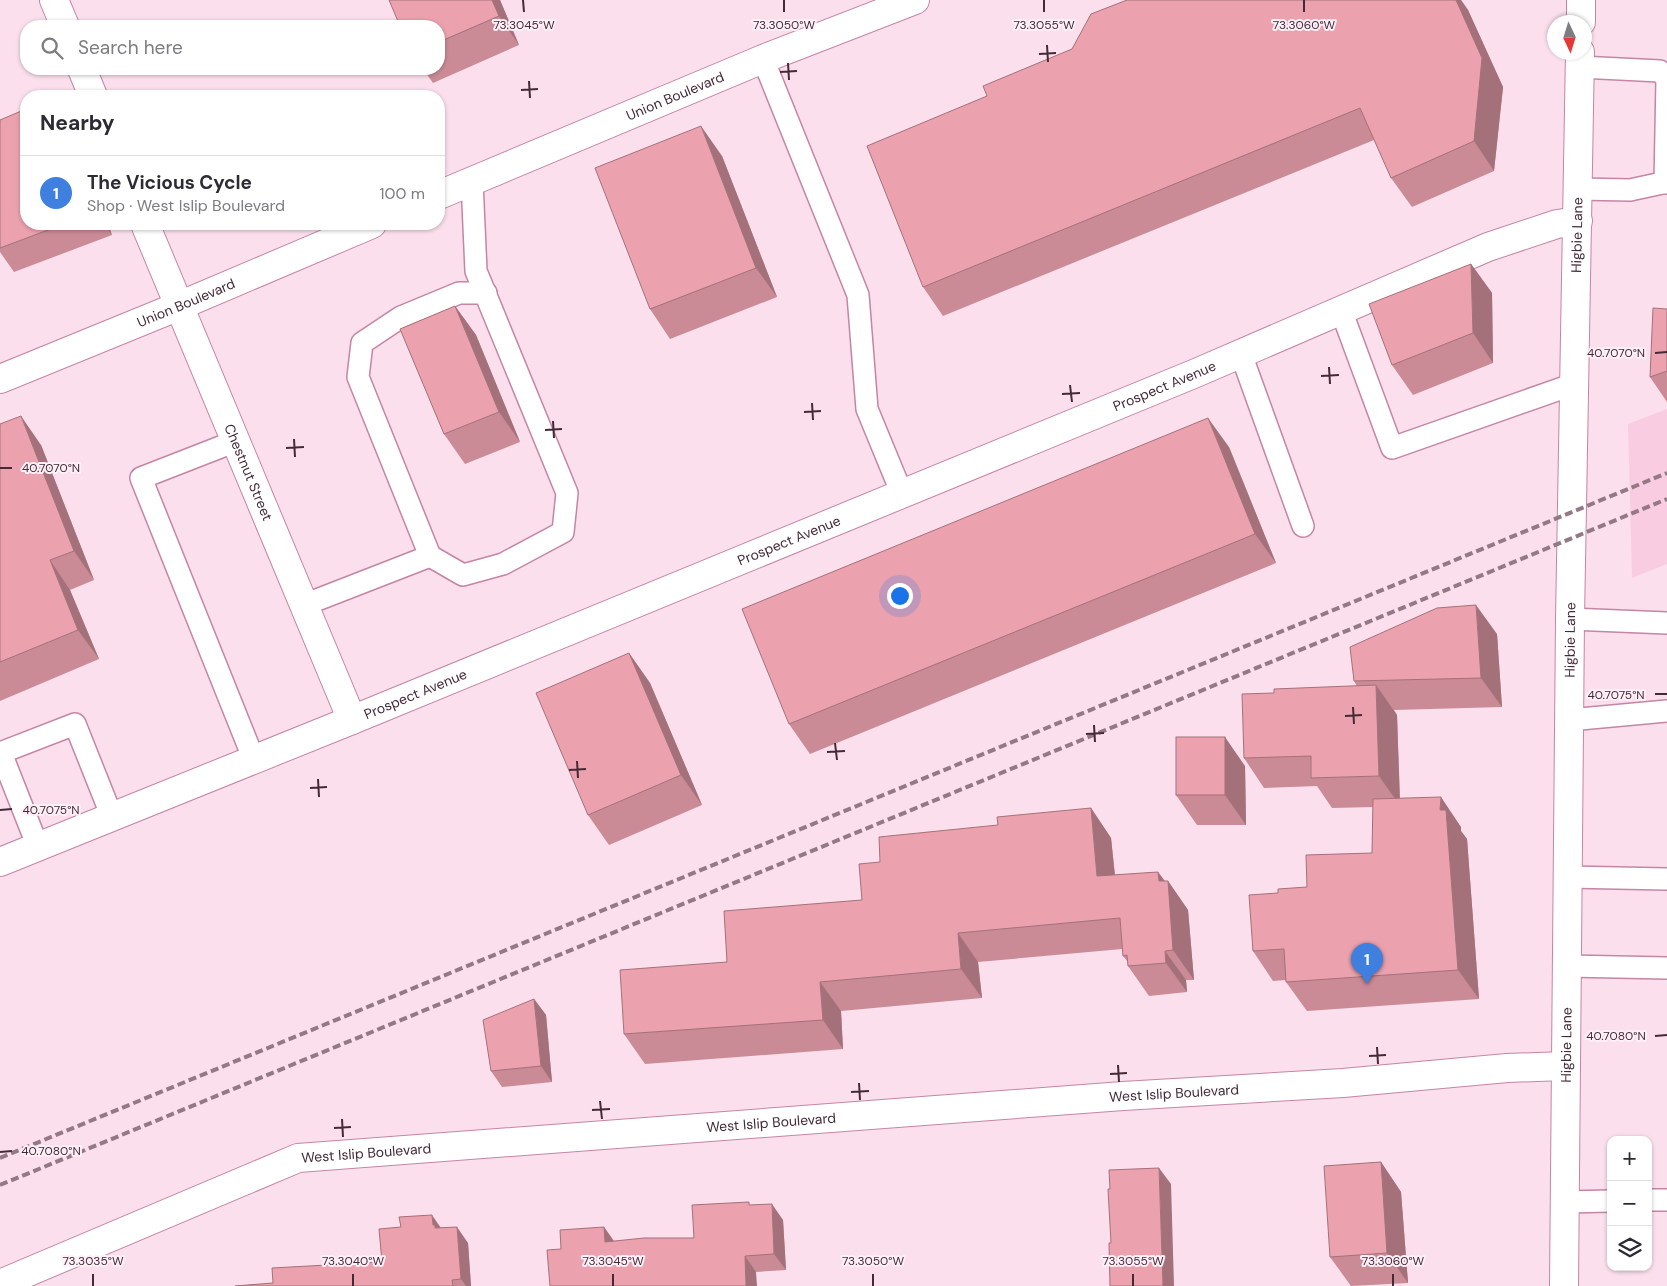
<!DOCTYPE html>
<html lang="en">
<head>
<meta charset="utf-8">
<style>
	body { margin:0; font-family:"DM Sans",sans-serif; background:#f2f2f3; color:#2b2b33 }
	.controls { position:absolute; right:15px; bottom:15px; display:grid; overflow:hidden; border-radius:10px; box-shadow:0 1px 4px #0004 }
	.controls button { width:45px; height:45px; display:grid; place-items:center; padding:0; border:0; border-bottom:1px solid #e1e1e2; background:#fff; color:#2b2b33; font:25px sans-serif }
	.compass { position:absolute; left:1547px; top:15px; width:45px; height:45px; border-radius:50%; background:#fff; box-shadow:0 1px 4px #0004; rotate:176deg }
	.you { position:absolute; left:899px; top:595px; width:18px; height:18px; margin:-12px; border:4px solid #fff; border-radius:50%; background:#1a73e8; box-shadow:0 0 0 8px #1a73e833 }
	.badge { display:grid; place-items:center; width:32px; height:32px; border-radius:50%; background:#0f766e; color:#fff; font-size:16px; font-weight:700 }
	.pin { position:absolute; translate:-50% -41px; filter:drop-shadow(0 1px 2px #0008) }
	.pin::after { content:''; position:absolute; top:26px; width:18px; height:15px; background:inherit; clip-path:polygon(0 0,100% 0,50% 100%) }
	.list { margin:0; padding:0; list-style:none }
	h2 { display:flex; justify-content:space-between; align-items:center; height:65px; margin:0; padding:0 20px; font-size:21px }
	h2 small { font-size:16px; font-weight:400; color:#7c7c81 }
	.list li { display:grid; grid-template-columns:32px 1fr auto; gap:15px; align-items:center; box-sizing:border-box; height:75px; padding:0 20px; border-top:1px solid #e1e1e2 }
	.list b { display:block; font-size:19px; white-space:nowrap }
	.list p { margin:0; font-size:16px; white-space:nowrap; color:#7c7c81 }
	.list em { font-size:16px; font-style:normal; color:#7c7c81 }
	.icon { flex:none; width:28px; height:28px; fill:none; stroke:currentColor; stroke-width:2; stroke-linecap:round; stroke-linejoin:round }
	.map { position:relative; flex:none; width:1667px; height:1286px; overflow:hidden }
	.search { position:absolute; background:#fff; box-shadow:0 1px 4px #0004; left:20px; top:20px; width:425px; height:55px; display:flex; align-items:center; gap:12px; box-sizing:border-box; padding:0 18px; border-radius:20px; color:#7c7c81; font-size:19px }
	.panel { position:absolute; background:#fff; box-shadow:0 1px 4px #0004; left:20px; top:90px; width:425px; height:140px; border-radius:20px }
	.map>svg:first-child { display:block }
	.built { fill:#facce2 }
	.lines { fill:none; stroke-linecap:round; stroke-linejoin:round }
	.service-casing { stroke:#c585a5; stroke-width:24 }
	.minor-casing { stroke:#c585a5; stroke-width:30 }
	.tertiary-casing { stroke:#c585a5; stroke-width:30 }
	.secondary-casing { stroke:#c585a5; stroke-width:30 }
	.service { stroke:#fff; stroke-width:21 }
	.minor { stroke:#fff; stroke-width:28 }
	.tertiary { stroke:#fff; stroke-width:28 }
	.secondary { stroke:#fff; stroke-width:28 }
	.rail { stroke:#937885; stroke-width:4; stroke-dasharray:8 4; stroke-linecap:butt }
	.wall { fill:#ca8b96 }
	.shaded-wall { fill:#a4717a }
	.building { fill:#eba2ae; stroke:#a4717a }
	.ticks { fill:none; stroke:#442a37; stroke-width:2 }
	.labels { text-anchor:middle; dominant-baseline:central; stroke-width:4; stroke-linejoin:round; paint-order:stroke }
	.street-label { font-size:14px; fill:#442a37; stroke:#fff0f7 }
	.ticks-label { font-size:12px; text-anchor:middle; fill:#442a37; stroke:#fff0f7; stroke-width:4; stroke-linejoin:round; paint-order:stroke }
</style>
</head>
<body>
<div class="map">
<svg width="1667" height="1286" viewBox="0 0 1667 1286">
	<rect width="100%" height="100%" fill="#fbdfec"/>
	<path class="built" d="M1667 409V564L1632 578 1628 424Z"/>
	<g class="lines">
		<g class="service-casing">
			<g id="service">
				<path d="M763 59 858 295 867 409 902 494"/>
				<path d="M1580 67 1660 71 1667 79 1665 183"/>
				<path d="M1578 189 1630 190 1667 182"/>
				<path d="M1341 310 1392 448 1574 384"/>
				<path d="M1241 354 1303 526"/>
				<path d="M236 441 141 478 254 760"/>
				<path d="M430 556 463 575 503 564 563 532 567 493 476 271 472 181"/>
				<path d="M304 605 430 556 358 377 362 343 401 317 459 293H486"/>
				<path d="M1570 619 1667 623"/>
				<path d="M1569 720 1667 711"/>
				<path d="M0 753 75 724 112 817"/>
				<path d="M1 753 38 847"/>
				<path d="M1568 877 1667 879"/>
				<path d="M1567 966 1667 968"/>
				<path d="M1648 1200H1667"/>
				<path d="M1564 1202 1611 1201"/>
			</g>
		</g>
		<g class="minor-casing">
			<g id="minor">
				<path d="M54 0 65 26"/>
				<path d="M82 69 93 96"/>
				<path id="s1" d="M145 224 352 720"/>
				<path id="s2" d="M0 862 352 720 1196 373 1488 247 1557 224 1578 221"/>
			</g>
		</g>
		<g class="tertiary-casing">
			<g id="tertiary">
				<path id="s3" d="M0 1284 298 1158 1123 1096 1343 1083 1507 1068 1565 1066"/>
			</g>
		</g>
		<g class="secondary-casing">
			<g id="secondary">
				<path d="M1581 22V0"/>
				<path id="s4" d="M439 195 763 59 915 0"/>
				<path id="s5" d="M0 379 179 306 372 224"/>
				<path id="s6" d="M1564 1286 1570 619 1580 52"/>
			</g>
		</g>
		<use href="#service" class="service"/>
		<use href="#minor" class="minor"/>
		<use href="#tertiary" class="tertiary"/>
		<use href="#secondary" class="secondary"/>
		<g class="rail">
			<path d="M0 1158 1667 473"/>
			<path d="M0 1185 1667 499"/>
		</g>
	</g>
	<g class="wall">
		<path d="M389 0H500L519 45 433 83 423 69H439V26Z"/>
		<path d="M1127 0H1461L1468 10 1503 87 1494 171 1412 207 1391 178 1374 140 943 316 923 287 987 96 1072 49Z"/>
		<path d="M0 120 26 224H108L112 235 14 272 0 252Z"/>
		<path d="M722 156 777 297 670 339 650 309Z"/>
		<path d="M1471 264 1492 293 1493 363 1413 395 1392 365Z"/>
		<path d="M455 306 476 335 520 442 465 464 444 434Z"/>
		<path d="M1667 309V402L1650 377Z"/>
		<path d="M0 424 41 445 94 580 70 590 99 659 0 701Z"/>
		<path d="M1229 447 1276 563 810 754 789 724Z"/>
		<path d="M1497 634 1502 707 1394 710 1397 715 1400 798 1461 827V831L1467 839 1479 999 1307 1011 1286 982V980L1273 981 1253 951 1278 893 1307 887 1372 853 1373 807 1332 808 1317 786 1264 788 1244 758 1274 693 1357 686 1354 681Z"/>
		<path d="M629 653 650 683 702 805 609 845 588 815Z"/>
		<path d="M1245 766 1246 825H1197L1176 795Z"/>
		<path d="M1091 808 1111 838 1115 875 1158 872 1165 881H1168L1188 910 1194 980H1186L1187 992 1149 996 1128 966V962L1123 956 1122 949 978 962 982 998 841 1011 843 1049 645 1064 624 1034 727 962 862 900 880 862 998 825Z"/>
		<path d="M534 999 546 1015 552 1082 502 1087 491 1071Z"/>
		<path d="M1381 1162 1401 1192 1408 1283 1351 1286 1330 1257Z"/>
		<path d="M751 1205 783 1220 786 1270 756 1272 561 1249 604 1227 614 1241 694 1238Z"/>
		<path d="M441 1228 468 1243 471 1286H235L273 1283 382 1262Z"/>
	</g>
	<g class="shaded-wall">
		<path d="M492 0H500L519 45 499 16Z"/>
		<path d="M1456 0H1461L1468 10 1503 87 1494 171 1474 141Z"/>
		<path d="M701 126 722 156 777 297 756 268Z"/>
		<path d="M105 224H108L112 235Z"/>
		<path d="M1471 264 1492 293 1493 363 1473 333Z"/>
		<path d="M455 306 476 335 520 442 499 412Z"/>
		<path d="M21 416 41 445 94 580 74 551Z"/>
		<path d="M1208 418 1229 447 1276 563 1255 534Z"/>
		<path d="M50 560 70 590 99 659 78 630Z"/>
		<path d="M1476 605 1497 634 1502 707 1481 678Z"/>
		<path d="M629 653 650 683 702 805 681 775Z"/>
		<path d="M1376 685 1397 715 1400 806 1379 776Z"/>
		<path d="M1225 737 1245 766 1246 825 1225 795Z"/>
		<path d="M1441 797 1461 827V831L1467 839 1479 999 1458 970 1440 810Z"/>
		<path d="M1091 808 1111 838 1118 906 1097 876Z"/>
		<path d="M1158 872 1168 886V881L1188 910 1194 980 1173 950 1159 881Z"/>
		<path d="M958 933 978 962 982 998 961 969Z"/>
		<path d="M1165 951 1186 980 1187 992 1166 963Z"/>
		<path d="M820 982 841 1011 843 1049 823 1020Z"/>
		<path d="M534 999 546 1015 552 1082 541 1066Z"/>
		<path d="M1381 1162 1401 1192 1408 1283 1387 1253Z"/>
		<path d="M1159 1168 1171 1184 1174 1286H1163Z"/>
		<path d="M772 1204 783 1220 786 1270 774 1254Z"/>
		<path d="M432 1215 443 1231 444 1237 433 1225Z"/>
		<path d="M457 1227 468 1243 471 1286H466L461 1279Z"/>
		<path d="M604 1227 615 1243 605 1242Z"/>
		<path d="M745 1256 756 1272 757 1286H746Z"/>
	</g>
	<g class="building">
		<path d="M389 0H492L499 16 439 42V26H400Z"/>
		<path d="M1127 0H1456L1482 58 1474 141 1391 178 1360 108 923 287 867 146 987 96 983 86 1072 49 1091 14Z"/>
		<path d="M26 109V224H64L0 248V120Z"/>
		<path d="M701 126 756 268 650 309 595 168Z"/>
		<path d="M1471 264 1473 333 1392 365 1369 304Z"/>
		<path d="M455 306 499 412 444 434 400 329Z"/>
		<path d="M1653 308 1667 309V371L1650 377Z"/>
		<path d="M21 416 74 551 50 560 78 630 0 662V424Z"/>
		<path d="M1208 418 1255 534 789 724 742 609Z"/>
		<path d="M1476 605 1481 678 1354 681 1350 647 1437 608Z"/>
		<path d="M629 653 681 775 588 815 536 693Z"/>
		<path d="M1376 685 1379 776 1311 778V756L1244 758 1242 694 1274 693V689Z"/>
		<rect x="1176" y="737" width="49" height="58"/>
		<path d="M1441 797 1440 810H1446L1458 970 1286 982 1284 949 1253 951 1249 895 1278 893V889L1307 887 1306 855 1372 853 1373 799Z"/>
		<path d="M1091 808 1097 876 1158 872 1159 881H1168L1173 950 1165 951 1166 963 1128 966 1127 955 1123 956 1120 918 958 933 961 969 820 982 823 1020 624 1034 620 970 727 962 724 911 862 900 859 864 880 862 879 837 998 825 997 817Z"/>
		<path d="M534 999 541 1066 491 1071 483 1020Z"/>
		<path d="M1381 1162 1387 1253 1330 1257 1324 1166Z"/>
		<path d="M1159 1168 1163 1286H1110L1109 1243H1111L1108 1189H1110L1109 1170Z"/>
		<path d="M749 1202V1205L772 1204 774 1254 745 1256 746 1286H550L547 1250 561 1249 560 1230 604 1227 605 1242 644 1238H694L692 1205Z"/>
		<path d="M432 1215 433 1225H435V1228L457 1227 461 1279 452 1280 453 1286H235L273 1283 272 1268 382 1262 379 1229 401 1227 399 1217Z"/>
	</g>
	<path class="ticks" d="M523 0 524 12M784 0V12M1044 0V12M1304 0V12M1047 45 1048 62M1039 54 1056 53M788 63 789 80M780 72 797 71M529 81 530 98M521 90 538 89M1655 353 1667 352M1329 367 1330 384M1321 376 1339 375M1070 385 1072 402M1062 394 1080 393M812 403 813 420M804 412 821 411M553 421 554 438M545 430 562 429M294 439 295 457M286 448 304 447M0 468H12M1655 694H1667M1353 707 1354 724M1345 716 1362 715M1094 725 1095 742M1086 734 1104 733M835 743 837 760M827 752 845 751M577 761 578 778M569 770 586 769M318 779 319 797M310 788 327 787M0 810 12 809M1655 1036 1667 1035M1377 1047 1378 1064M1369 1056 1386 1055M1118 1065 1119 1082M1110 1074 1127 1073M859 1083 860 1100M851 1092 869 1091M600 1101 602 1119M592 1110 610 1109M342 1119 343 1137M334 1128 351 1127M0 1152 12 1151M93 1274V1286M353 1274V1286M613 1274V1286M873 1274V1286M1133 1274V1286M1393 1274V1286"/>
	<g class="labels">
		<g class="street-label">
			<text stroke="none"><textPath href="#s4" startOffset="256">Union Boulevard</textPath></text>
			<text stroke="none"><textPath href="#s6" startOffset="1051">Higbie Lane</textPath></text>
			<text stroke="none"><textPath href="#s5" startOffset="201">Union Boulevard</textPath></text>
			<text stroke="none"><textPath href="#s2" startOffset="1258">Prospect Avenue</textPath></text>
			<text stroke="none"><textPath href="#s1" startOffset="269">Chestnut Street</textPath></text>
			<text stroke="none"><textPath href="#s2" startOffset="852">Prospect Avenue</textPath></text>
			<text stroke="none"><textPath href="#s6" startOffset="646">Higbie Lane</textPath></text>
			<text stroke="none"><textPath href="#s2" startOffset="448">Prospect Avenue</textPath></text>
			<text stroke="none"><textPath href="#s6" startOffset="241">Higbie Lane</textPath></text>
			<text stroke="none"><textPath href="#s3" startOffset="1202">West Islip Boulevard</textPath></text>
			<text stroke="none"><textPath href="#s3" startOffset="798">West Islip Boulevard</textPath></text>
			<text stroke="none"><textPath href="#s3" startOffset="392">West Islip Boulevard</textPath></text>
		</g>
	</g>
	<g class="ticks-label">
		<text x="524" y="29">73.3045°W</text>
		<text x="784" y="29">73.3050°W</text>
		<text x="1044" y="29">73.3055°W</text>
		<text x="1304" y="29">73.3060°W</text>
		<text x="1616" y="357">40.7070°N</text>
		<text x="51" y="472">40.7070°N</text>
		<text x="1616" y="699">40.7075°N</text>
		<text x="51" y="814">40.7075°N</text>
		<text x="1616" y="1040">40.7080°N</text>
		<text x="51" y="1155">40.7080°N</text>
		<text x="93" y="1265">73.3035°W</text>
		<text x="353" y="1265">73.3040°W</text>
		<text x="613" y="1265">73.3045°W</text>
		<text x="873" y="1265">73.3050°W</text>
		<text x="1133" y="1265">73.3055°W</text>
		<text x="1393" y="1265">73.3060°W</text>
	</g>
</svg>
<div class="controls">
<button>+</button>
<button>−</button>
<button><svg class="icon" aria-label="layers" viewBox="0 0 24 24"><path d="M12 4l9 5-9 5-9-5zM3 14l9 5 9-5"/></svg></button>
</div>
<svg class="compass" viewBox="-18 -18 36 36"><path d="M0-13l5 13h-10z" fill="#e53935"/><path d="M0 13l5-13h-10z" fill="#7c7c81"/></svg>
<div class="you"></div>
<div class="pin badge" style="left:1367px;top:984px;background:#3f7fe0">1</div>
<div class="search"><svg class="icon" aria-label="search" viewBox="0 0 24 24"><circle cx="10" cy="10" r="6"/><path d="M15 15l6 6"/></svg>Search here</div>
<section class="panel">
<h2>Nearby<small></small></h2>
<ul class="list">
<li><span class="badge" style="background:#3f7fe0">1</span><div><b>The Vicious Cycle</b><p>Shop · West Islip Boulevard</p></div><em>100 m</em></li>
</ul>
</section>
</div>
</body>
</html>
